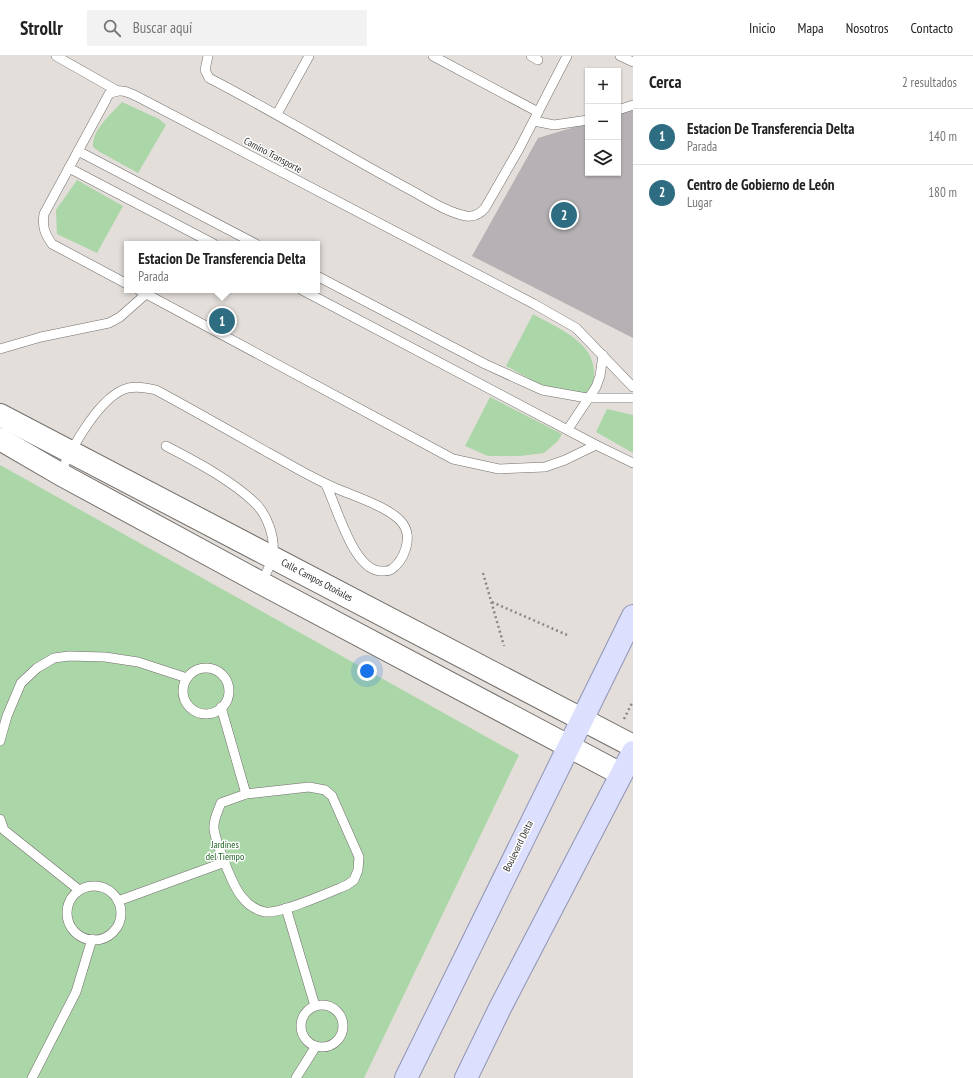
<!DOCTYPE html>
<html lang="es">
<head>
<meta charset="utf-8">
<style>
	body { margin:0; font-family:"PT Sans Narrow",sans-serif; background:#f2f2f2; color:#222 }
	.controls { position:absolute; right:12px; top:12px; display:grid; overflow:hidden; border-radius:0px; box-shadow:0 1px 3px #0004 }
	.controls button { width:36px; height:36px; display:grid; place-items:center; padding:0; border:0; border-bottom:1px solid #e0e0e0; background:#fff; color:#222; font:20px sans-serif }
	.you { position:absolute; left:367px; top:615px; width:14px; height:14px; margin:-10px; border:3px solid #fff; border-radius:50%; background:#1a73e8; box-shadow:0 0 0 6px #1a73e833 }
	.badge { display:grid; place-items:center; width:26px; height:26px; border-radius:50%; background:#2d6c81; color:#fff; font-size:13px; font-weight:700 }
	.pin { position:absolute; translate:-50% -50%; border:2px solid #fff; box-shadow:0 1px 4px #0006 }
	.popup { position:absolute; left:124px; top:185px; width:196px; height:52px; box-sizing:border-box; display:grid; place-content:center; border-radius:0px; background:#fff; filter:drop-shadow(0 1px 3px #0005); font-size:13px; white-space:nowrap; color:#767676 }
	.popup b { font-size:15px; color:#222 }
	.popup::after { content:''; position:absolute; left:50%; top:100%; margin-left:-8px; border:8px solid transparent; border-top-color:#fff }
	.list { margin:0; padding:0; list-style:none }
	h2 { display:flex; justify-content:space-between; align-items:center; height:52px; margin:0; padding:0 16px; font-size:17px }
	h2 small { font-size:13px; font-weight:400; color:#767676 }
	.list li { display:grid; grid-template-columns:26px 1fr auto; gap:12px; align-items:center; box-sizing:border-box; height:56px; padding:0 16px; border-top:1px solid #e0e0e0 }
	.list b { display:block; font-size:15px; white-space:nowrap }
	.list p { margin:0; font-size:13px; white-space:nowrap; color:#767676 }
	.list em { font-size:13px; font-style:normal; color:#767676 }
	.icon { flex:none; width:22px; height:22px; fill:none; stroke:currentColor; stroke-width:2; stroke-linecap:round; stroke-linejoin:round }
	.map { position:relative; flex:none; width:633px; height:1022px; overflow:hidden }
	header { display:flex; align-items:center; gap:24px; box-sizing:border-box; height:56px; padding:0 20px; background:#fff; border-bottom:1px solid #e0e0e0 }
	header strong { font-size:19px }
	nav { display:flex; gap:22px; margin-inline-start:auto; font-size:14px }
	.search { width:280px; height:36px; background:#f2f2f2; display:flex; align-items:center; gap:10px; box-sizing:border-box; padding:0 14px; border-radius:0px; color:#767676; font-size:15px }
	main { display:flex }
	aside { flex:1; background:#fff }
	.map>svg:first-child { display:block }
	.green { fill:#aad6a8 }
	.building { fill:#b5b1b5 }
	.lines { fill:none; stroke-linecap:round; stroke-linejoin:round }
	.lane-casing { stroke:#726e6a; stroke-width:10 }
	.secondary-casing { stroke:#726e6a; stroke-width:24 }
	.primary-casing { stroke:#9093b4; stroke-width:24 }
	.path { stroke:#898683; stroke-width:2.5; stroke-dasharray:2 3; stroke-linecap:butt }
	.lane { stroke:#fff; stroke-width:9 }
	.secondary { stroke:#fff; stroke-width:22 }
	.primary { stroke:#dce0fe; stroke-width:22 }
	.labels { text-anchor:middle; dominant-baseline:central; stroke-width:3; stroke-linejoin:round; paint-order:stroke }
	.street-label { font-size:10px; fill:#2e2c2b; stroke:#fff }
	.park-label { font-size:10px; fill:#1d6121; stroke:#fff }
</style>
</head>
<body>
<header>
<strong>Strollr</strong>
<div class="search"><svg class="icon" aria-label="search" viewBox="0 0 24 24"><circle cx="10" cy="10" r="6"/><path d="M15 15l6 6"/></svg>Buscar aquí</div>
<nav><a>Inicio</a><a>Mapa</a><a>Nosotros</a><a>Contacto</a></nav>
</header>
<main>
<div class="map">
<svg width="633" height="1022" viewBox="0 0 633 1022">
	<rect width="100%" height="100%" fill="#e3ded9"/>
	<g class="green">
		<path d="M122 46 159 63 166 69 138 117 100 96 93 91C92 74 111 58 122 46Z"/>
		<path d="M77 124 123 150 97 197 57 178 56 154Z"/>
		<path d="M533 258C555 271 594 285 594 316 594 326 593 331 587 339L543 330 506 310Z"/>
		<path d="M490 341 562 378 558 385 544 397 520 400H488L465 390Z"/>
		<path d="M607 353 633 359V397L596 376Z"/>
		<path d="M0 409 519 699 364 1022H0Z"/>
	</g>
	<path class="building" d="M633 54V282L472 200 538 82 588 67V117H618V58Z"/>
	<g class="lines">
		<g class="lane-casing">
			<g id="lane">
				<path d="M56 0 116 34"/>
				<path d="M208 0 205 14 209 22C275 56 338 95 403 130 423 140 445 156 466 160 474 161 480 158 485 152L519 93 567 0"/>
				<path d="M433 0 538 56"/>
				<path d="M531 0 538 4"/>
				<path d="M620 0 633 6"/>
				<path d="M618 54 633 49"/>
				<path d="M277 58 309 0"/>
				<path d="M534 65 554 69 588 64"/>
				<path d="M78 95 256 188"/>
				<path d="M69 112 214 188"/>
				<path d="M317 220 485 308 542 334 587 342H633"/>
				<path d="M127 228 52 188C45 178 42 171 44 158L109 38C121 31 130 37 142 43L534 248 576 272 633 331"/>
				<path d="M139 234 453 403 499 413 545 411 565 404 596 389 633 407"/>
				<path d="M302 234 596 389"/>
				<path d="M0 293 41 281 109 267 120 261 146 238"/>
				<path d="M568 373 596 331 600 320 603 299"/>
				<path d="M166 390C195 405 233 425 256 448 268 460 275 482 273 499 272 508 265 519 261 527"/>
				<path d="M60 418C71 393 100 339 128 332 137 330 148 332 156 334 193 354 230 375 267 396 293 410 318 426 345 436 360 442 394 454 403 468 413 482 404 504 392 513 388 516 385 515 380 515 353 513 337 451 326 429"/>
				<circle cx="206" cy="635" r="23"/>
				<path d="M221 651 246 738"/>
				<path d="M0 685 7 660 21 627 37 612 54 602 69 600 105 601 138 606 187 622"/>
				<path d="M309 731 325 734 332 740 359 801 358 814 354 824 347 829C330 836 281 858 265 856 256 854 248 849 242 841 233 831 216 787 214 773 213 764 218 755 221 747L246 738Z"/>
				<path d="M0 763 4 774 79 834"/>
				<circle cx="94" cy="857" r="27"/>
				<path d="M118 845 225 806"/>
				<path d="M286 852 315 950"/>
				<circle cx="322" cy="970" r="21"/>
				<path d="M32 1022 76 936 92 883"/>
				<path d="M296 1022 316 990"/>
			</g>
		</g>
		<g class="secondary-casing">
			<g id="secondary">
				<path d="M0 359 633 690"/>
				<path d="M0 383 60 418 261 527 621 718"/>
			</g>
		</g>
		<g class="primary-casing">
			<g id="primary">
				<path d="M406 1022 633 560"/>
				<path d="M466 1022 500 952 633 696"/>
			</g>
		</g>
		<g class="path">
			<path d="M483 517 504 590"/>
			<path d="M492 546 567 579"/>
			<path d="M624 663 633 645"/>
		</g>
		<use href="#lane" class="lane"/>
		<use href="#secondary" class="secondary"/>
		<use href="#primary" class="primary"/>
	</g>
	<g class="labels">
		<g class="street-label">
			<text transform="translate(273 99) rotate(28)">Camino Transporte</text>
			<text transform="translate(317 524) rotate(28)">Calle Campos Otoñales</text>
			<text transform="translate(518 790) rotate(-64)">Boulevard Delta</text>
		</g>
		<g class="park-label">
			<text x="225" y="788">Jardines<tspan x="225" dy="12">del Tiempo</tspan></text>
		</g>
	</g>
</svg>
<div class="controls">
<button>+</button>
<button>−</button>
<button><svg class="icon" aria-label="layers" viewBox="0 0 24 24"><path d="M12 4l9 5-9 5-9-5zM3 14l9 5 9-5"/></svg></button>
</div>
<div class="you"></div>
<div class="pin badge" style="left:222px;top:265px">1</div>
<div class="popup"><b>Estacion De Transferencia Delta</b>Parada</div>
<div class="pin badge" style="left:564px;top:159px">2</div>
</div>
<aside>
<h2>Cerca<small>2 resultados</small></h2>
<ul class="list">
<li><span class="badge">1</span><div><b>Estacion De Transferencia Delta</b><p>Parada</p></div><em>140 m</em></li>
<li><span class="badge">2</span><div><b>Centro de Gobierno de León</b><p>Lugar</p></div><em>180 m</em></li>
</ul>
</aside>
</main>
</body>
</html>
